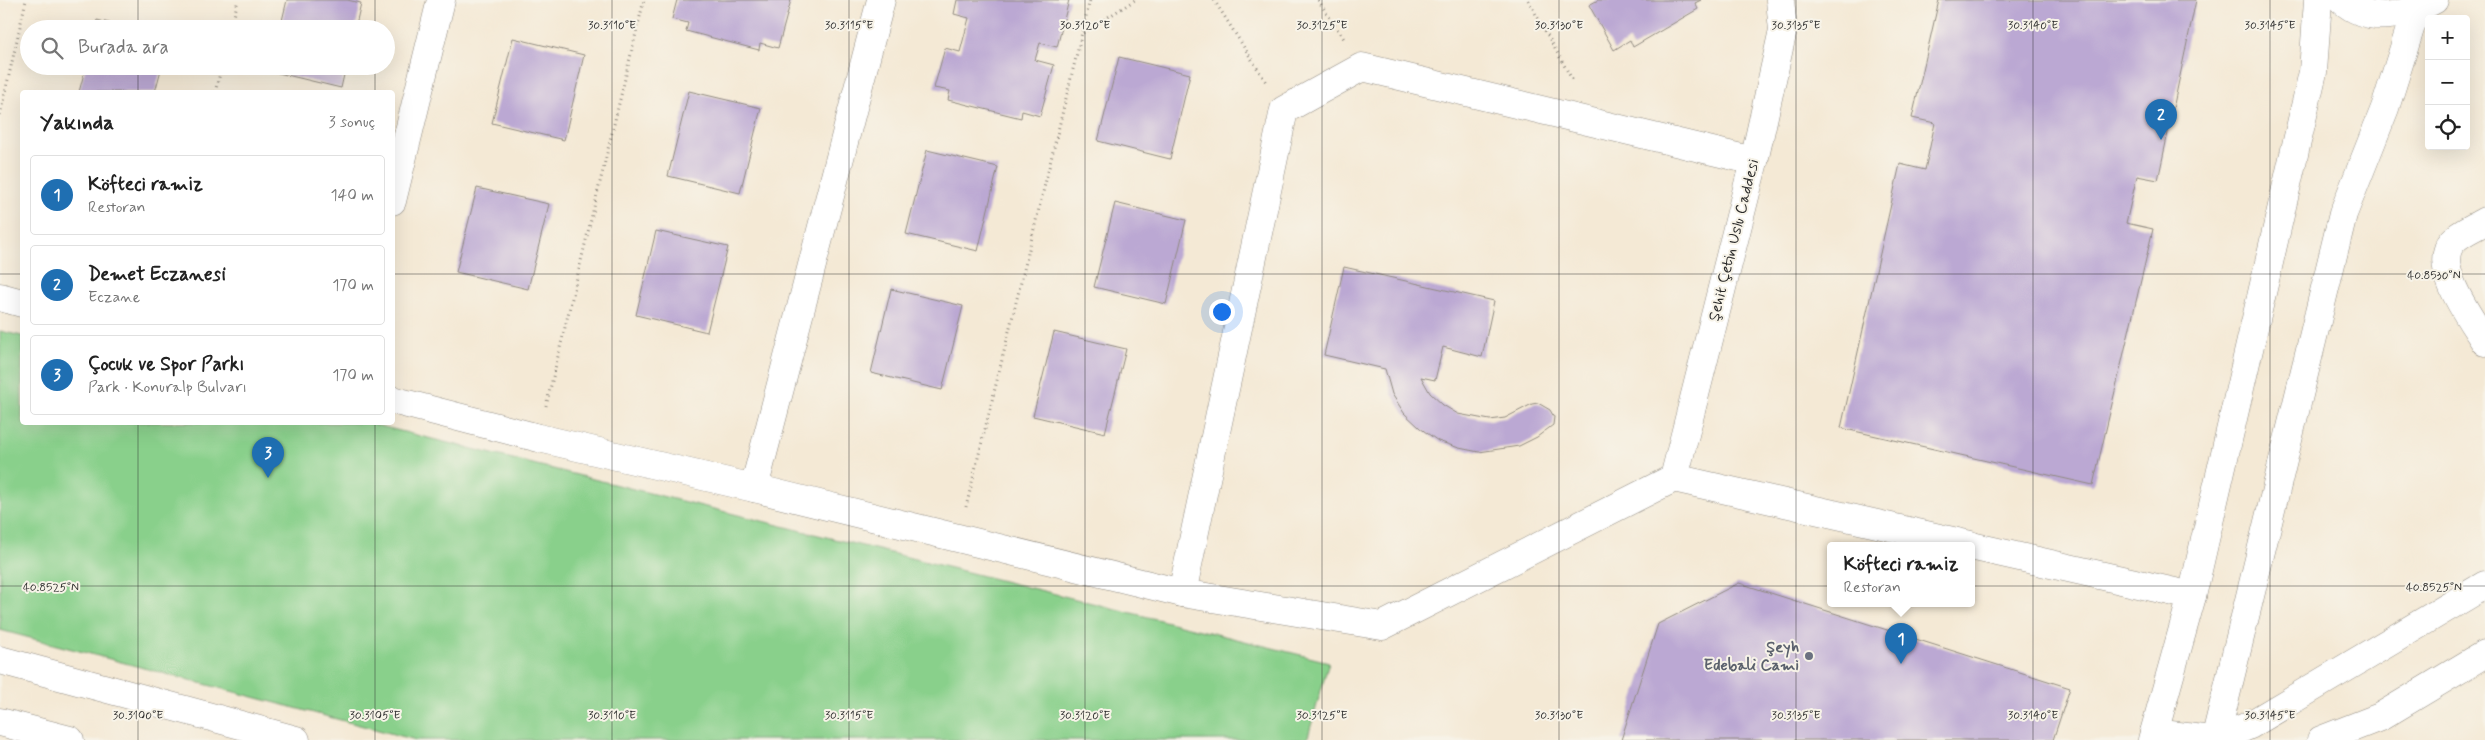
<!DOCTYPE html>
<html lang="tr">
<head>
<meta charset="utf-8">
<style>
	body { margin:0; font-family:Mynerve,sans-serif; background:#f6f6f6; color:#222 }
	.controls { position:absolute; right:15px; top:15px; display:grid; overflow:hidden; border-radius:5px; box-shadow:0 5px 20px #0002 }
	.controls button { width:45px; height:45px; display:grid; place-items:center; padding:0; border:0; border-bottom:1px solid #e0e0e0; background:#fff; color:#222; font:25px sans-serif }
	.you { position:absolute; left:1221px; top:311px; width:18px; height:18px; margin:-12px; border:4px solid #fff; border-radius:50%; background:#1a73e8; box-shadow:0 0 0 8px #1a73e833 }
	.badge { display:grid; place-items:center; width:32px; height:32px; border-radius:50%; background:#1f6fb2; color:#fff; font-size:16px; font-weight:700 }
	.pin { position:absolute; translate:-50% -41px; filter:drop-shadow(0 1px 2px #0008) }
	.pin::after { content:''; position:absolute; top:26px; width:18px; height:15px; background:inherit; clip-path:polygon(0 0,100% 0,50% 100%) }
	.popup { position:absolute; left:1827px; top:542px; width:148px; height:65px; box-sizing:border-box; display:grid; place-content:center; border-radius:5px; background:#fff; filter:drop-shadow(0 1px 4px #0005); font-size:16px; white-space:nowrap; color:#767676 }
	.popup b { font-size:19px; color:#222 }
	.popup::after { content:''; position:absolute; left:50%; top:100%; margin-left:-10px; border:10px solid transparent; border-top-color:#fff }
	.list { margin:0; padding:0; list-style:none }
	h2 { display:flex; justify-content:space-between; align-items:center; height:65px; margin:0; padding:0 20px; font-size:21px }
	h2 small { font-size:16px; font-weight:400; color:#767676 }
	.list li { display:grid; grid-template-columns:32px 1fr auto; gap:15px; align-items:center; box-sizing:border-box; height:80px; margin:0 10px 10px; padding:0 10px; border:1px solid #e0e0e0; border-radius:5px }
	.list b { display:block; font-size:19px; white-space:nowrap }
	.list p { margin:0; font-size:16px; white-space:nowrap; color:#767676 }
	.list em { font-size:16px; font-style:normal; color:#767676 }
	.icon { flex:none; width:28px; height:28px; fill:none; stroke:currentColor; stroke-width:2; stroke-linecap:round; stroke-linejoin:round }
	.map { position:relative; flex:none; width:2485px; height:740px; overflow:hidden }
	.search { position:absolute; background:#fff; box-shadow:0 5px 20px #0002; left:20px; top:20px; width:375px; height:55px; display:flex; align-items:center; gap:12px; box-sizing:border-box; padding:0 18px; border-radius:28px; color:#767676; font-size:19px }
	.panel { position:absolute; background:#fff; box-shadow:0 5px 20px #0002; left:20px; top:90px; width:375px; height:335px; border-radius:5px }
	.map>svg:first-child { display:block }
	.green { fill:#89d08b; stroke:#5a7e5b }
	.building { fill:#bba8d3 }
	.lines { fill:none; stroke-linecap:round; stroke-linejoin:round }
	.minor-casing { stroke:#908a80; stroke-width:29 }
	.major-casing { stroke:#908a80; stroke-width:29 }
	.path { stroke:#908a80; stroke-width:3; stroke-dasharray:1 4; stroke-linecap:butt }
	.minor { stroke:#fff; stroke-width:28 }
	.major { stroke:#fff; stroke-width:28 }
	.ticks { fill:none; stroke:#2b2b2b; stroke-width:1; stroke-opacity:0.45 }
	.worship-dot { fill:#6b7280; stroke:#f7f3e8; stroke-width:2 }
	.labels { text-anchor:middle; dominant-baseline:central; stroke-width:4; stroke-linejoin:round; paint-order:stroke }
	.street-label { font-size:16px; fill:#2b2b2b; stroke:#f7f3e8 }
	.worship-label { font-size:16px; font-weight:bold; fill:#5b616d; stroke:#f7f3e8; text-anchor:end }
	.ticks-label { font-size:12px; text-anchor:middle; fill:#2b2b2b; stroke:#f7f3e8; stroke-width:4; stroke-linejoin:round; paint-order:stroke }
</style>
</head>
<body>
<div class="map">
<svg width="2485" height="740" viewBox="0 0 2485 740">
	<rect width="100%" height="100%" fill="#f7f3e8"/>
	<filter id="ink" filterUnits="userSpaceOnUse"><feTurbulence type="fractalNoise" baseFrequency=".02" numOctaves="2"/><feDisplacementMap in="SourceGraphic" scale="10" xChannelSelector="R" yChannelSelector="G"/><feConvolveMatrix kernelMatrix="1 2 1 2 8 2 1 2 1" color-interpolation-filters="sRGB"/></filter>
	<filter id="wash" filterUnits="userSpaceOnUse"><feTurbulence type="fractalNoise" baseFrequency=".0096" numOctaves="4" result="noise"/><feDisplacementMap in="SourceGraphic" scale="20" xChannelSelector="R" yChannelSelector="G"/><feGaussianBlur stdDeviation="1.12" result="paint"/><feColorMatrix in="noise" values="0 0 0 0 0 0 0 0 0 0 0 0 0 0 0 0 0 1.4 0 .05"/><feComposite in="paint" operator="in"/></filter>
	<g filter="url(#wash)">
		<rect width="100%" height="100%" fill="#f4e9d5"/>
		<path class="green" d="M0 331 22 336V422L368 423 1329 662 1307 740H416L0 630Z"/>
		<g id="blocks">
			<g class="building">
				<path d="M287 0H347L361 3 355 29H280Z"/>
				<path d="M677 0H791L778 48 760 43 759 50 686 31 688 23 672 19Z"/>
				<path d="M957 0H1069L1057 47 1040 43 1035 60 1054 65 1040 116 1022 111 1021 118 948 100 950 91 934 88 945 48 960 52 969 18 954 14Z"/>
				<path d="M1598 0H1701L1695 3 1698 9 1633 47 1630 40 1614 50 1589 5Z"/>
				<path d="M1939 0H2196L2158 180 2137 176 2126 223 2153 229 2093 485 1841 428 1900 164 1925 170 1935 123 1912 118Z"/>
				<path d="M97 20 129 28V29H95Z"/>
				<path d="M513 38 584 55 564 140 492 123Z"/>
				<path d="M1119 57 1190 74 1170 159 1098 141Z"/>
				<path d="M86 66H162L155 92H79Z"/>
				<path d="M271 66H346L341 88 270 71Z"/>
				<path d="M689 91 761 108 740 193 668 176Z"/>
				<path d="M927 150 998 167 978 251 906 234Z"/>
				<path d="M477 188 549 204 528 289 456 272Z"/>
				<path d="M1115 203 1186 220 1166 304 1094 287Z"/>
				<path d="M656 231 728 247 707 332 636 315Z"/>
				<path d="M1344 267 1494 301 1482 357 1443 347 1435 380 1421 377 1430 393 1443 405 1458 414 1490 420 1505 418 1532 404 1538 403 1550 410 1554 417 1553 425 1537 437 1519 446 1479 452 1459 448 1438 441 1420 428 1404 413 1392 394 1385 369 1324 355Z"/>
				<path d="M891 289 963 306 942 390 871 373Z"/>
				<path d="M1054 332 1126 349 1105 433 1033 416Z"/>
				<path d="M1739 583 2070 688 2053 740H1621L1658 624Z"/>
			</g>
		</g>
	</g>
	<g filter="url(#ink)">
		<use href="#blocks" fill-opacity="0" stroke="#908a80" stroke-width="1"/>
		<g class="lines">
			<g class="minor-casing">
				<g id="minor">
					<path d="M2342 0C2369 24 2405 17 2434 0"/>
					<path d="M392 201 441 0"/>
					<path d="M2485 221C2475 227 2460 233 2453 241 2430 266 2472 320 2485 342"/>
					<path d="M0 297 22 303"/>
					<path d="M392 400 539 438 754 488 1182 593 1382 626 1674 478 1970 545"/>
					<path d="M1674 478 1754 161 1783 30 1780 0"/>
					<path d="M754 488 881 0"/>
					<path d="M1971 546 2192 596"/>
					<path d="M1182 593 1284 110 1362 67 1754 161"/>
					<path d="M0 722 70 740"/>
					<path d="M2154 733 2211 740"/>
					<path d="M2152 740 2192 596 2313 72 2318 0"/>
					<path d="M2215 740 2343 214 2385 108 2416 10"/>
					<path d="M2216 740 2250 725 2485 585"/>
					<path d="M2321 740 2380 717 2485 654"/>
				</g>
			</g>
			<g class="major-casing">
				<path id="major" d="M0 660 296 740"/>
			</g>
			<g class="path">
				<path d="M1214 0 1266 82"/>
				<path d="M1318 0 1344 39"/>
				<path d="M1528 0 1574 83"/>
				<path d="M231 29 238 0"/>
				<path d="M1083 33 1135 0"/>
				<path d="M215 92 222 66"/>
				<path d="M0 115 26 0"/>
				<path d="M546 406 644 0"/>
				<path d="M966 507 1090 0"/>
			</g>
			<use href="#minor" class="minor"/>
			<use href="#major" class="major"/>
		</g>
	</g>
	<path class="ticks" d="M138 0V29M375 0V29M612 0V740M849 0V740M1085 0V740M1322 0V740M1559 0V740M1796 0V740M2033 0V740M2270 0V740M138 66V92M375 66V92M0 274H22M392 274H2485M138 422V740M375 422V740M0 586H2485"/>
	<circle class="worship-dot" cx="1809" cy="656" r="5"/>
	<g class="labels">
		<g class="street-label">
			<text transform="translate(1734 240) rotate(-76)">Şehit Çetin Uslu Caddesi</text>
		</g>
		<g class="worship-label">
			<text x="1799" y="647">Şeyh<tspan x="1799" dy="18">Edebali Cami</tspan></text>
		</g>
	</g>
	<g class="ticks-label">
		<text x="612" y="29">30.3110°E</text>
		<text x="849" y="29">30.3115°E</text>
		<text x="1085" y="29">30.3120°E</text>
		<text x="1322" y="29">30.3125°E</text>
		<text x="1559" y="29">30.3130°E</text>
		<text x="1796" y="29">30.3135°E</text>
		<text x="2033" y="29">30.3140°E</text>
		<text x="2270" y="29">30.3145°E</text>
		<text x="2434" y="279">40.8530°N</text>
		<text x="51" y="591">40.8525°N</text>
		<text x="2434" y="591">40.8525°N</text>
		<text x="138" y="719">30.3100°E</text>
		<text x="375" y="719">30.3105°E</text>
		<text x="612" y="719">30.3110°E</text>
		<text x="849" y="719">30.3115°E</text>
		<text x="1085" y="719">30.3120°E</text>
		<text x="1322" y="719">30.3125°E</text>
		<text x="1559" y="719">30.3130°E</text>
		<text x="1796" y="719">30.3135°E</text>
		<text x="2033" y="719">30.3140°E</text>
		<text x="2270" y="719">30.3145°E</text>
	</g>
</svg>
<div class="controls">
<button>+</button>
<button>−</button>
<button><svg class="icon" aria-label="locate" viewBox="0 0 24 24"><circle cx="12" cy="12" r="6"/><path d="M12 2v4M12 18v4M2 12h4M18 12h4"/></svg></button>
</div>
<div class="you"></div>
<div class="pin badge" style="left:1901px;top:664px">1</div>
<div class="popup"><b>Köfteci ramiz</b>Restoran</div>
<div class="pin badge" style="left:2161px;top:140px">2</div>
<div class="pin badge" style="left:268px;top:478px">3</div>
<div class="search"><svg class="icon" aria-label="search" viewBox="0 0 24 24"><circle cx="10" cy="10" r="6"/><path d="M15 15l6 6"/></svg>Burada ara</div>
<section class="panel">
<h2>Yakında<small>3 sonuç</small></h2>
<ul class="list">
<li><span class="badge">1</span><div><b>Köfteci ramiz</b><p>Restoran</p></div><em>140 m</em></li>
<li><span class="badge">2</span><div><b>Demet Eczanesi</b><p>Eczane</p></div><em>170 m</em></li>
<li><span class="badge">3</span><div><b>Çocuk ve Spor Parkı</b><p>Park · Konuralp Bulvarı</p></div><em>170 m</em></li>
</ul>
</section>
</div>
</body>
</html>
